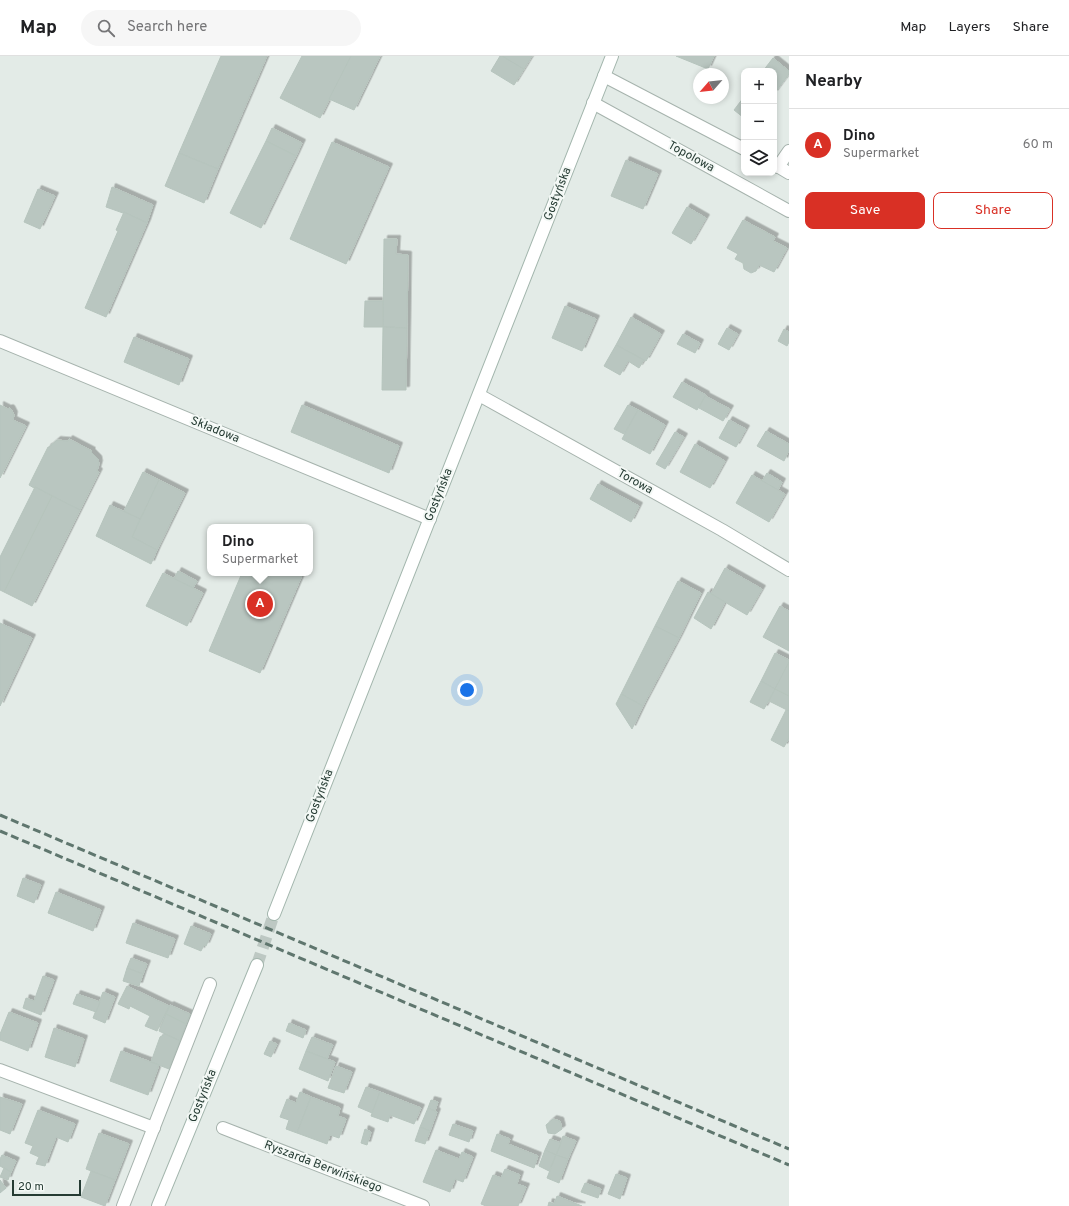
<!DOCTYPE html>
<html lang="en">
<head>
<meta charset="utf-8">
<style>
	body { margin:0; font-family:Overpass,sans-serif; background:#f6f6f6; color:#202124 }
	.controls { position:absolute; right:12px; top:12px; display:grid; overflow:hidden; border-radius:8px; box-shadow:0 2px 6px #0003 }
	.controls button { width:36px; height:36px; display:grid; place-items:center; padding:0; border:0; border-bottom:1px solid #e0e0e0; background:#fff; color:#202124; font:20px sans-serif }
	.compass { position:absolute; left:693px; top:12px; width:36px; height:36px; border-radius:50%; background:#fff; box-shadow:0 2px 6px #0003; rotate:242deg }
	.scale { position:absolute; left:12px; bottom:10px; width:69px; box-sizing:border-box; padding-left:4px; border:2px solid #253b33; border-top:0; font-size:11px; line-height:14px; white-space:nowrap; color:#253b33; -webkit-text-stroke:3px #f3f8f5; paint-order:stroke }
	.you { position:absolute; left:467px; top:634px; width:14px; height:14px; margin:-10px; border:3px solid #fff; border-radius:50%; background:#1a73e8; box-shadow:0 0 0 6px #1a73e833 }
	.badge { display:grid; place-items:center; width:26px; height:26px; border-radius:50%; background:#d93025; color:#fff; font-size:13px; font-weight:700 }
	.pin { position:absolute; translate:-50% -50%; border:2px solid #fff; box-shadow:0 1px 4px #0006 }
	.popup { position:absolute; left:207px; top:468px; width:106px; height:52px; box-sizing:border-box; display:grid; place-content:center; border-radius:8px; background:#fff; filter:drop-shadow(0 1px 3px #0005); font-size:13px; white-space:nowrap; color:#757577 }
	.popup b { font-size:15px; color:#202124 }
	.popup::after { content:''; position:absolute; left:50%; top:100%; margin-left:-8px; border:8px solid transparent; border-top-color:#fff }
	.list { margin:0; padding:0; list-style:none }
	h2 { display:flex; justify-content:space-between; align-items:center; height:52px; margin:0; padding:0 16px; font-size:17px }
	h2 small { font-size:13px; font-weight:400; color:#757577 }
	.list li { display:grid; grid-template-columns:26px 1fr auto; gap:12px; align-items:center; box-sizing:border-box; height:72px; padding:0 16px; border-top:1px solid #e0e0e0 }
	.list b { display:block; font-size:15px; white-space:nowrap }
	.list p { margin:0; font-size:13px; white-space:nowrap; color:#757577 }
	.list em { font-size:13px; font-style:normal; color:#757577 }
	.actions { display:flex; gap:8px; padding:12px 16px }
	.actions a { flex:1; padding:9px 0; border:1px solid #d93025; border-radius:8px; text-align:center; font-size:14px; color:#d93025 }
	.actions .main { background:#d93025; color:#fff }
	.icon { flex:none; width:22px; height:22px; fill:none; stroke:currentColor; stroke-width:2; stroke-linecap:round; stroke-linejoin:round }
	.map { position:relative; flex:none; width:789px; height:1150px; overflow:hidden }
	header { display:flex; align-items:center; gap:24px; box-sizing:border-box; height:56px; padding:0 20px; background:#fff; border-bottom:1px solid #e0e0e0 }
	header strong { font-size:19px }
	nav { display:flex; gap:22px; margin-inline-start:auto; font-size:14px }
	.search { width:280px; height:36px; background:#f6f6f6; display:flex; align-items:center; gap:10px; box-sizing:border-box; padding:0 14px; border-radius:22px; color:#757577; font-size:15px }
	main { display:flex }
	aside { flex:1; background:#fff }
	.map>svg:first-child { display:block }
	.building { fill:#b9c6c0; stroke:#b6c4bd; filter:url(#shadow) }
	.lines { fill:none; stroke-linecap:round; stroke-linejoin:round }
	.secondary-tunnel { stroke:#bdc8c3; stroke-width:12; stroke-dasharray:12 6; stroke-linecap:butt }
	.street-casing { stroke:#a6b3ad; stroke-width:14 }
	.secondary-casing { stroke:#a3b6ad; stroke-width:14 }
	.street { stroke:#fff; stroke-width:12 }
	.secondary { stroke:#fff; stroke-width:12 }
	.rail { stroke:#5f766e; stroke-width:3; stroke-dasharray:8 4; stroke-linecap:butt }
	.labels { text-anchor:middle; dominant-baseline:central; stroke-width:4; stroke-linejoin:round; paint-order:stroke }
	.street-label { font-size:12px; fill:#253b33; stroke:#f3f8f5 }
</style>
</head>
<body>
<header>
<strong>Map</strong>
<div class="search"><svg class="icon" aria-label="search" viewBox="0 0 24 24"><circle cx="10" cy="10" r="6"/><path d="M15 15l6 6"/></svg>Search here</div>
<nav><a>Map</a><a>Layers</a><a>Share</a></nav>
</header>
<main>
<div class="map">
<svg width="789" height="1150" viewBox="0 0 789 1150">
	<defs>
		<filter id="shadow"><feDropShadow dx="3.5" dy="-3.5" stdDeviation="0" flood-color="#0004"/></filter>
	</defs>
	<rect width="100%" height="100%" fill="#e3ebe7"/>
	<g class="building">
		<path d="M221 0H267L218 113 179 97Z"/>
		<path d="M302 0H351L320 62 280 42Z"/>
		<path d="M351 0H380L354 54 329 43Z"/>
		<path d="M500 0H502L524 13 514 29 491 15Z"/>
		<path d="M502 0H532L524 13Z"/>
		<path d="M676 0H714L708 13Z"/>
		<path d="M773 2 789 15V18L774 38V15H763Z"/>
		<path d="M744 41V62L734 54Z"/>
		<path d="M272 72 302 87 296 100 266 85Z"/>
		<path d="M266 85 296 100 261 172 230 157Z"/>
		<path d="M332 86 389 111 346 208 290 183Z"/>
		<path d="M179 97 218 113 204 147 165 130Z"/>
		<path d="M626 104 658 118 643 153 611 140Z"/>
		<path d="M112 131 153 149 147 167 124 156 123 157 106 151Z"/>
		<path d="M38 133 55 140 40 173 24 166Z"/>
		<path d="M687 151 706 162 691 188 672 177Z"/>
		<path d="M124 156 147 167 106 261 85 252 118 175 116 174Z"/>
		<path d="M743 164 775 181 773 185 787 192 774 216 759 209 756 215 751 217 744 213 743 207 735 203 738 198 727 192Z"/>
		<path d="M384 183H397L396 198 408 199 407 272 383 271Z"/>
		<path d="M365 245H383V271H364Z"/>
		<path d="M565 250 596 263 582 295 552 282Z"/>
		<path d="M631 261 661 278 646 305 616 289Z"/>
		<path d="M383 271 407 272 406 334H382Z"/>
		<path d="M727 272 738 278 729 294 718 288Z"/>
		<path d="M784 273 789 276V286L787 290 778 285Z"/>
		<path d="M683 278 700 287 695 297 677 288Z"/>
		<path d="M134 281 189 303 179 329 124 306Z"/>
		<path d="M616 289 644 304 639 312 628 305 620 319 604 310Z"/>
		<path d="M682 326 706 339 697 354 673 341Z"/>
		<path d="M705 340 730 353 723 365 699 352Z"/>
		<path d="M0 349 8 353 9 352 11 353 14 359 13 364 26 370 0 422Z"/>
		<path d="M302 349 399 390 389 417 291 376Z"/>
		<path d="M628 349 638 354 624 378 614 373Z"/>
		<path d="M638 354 665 369 650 398 622 383Z"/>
		<path d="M729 364 746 373 736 391 719 382Z"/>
		<path d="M766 375 789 388V394L784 405 757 390Z"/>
		<path d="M675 376 684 381 665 413 656 408Z"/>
		<path d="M69 383 92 395 91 396 98 403 99 408 97 415 99 416 80 454 35 431 34 432 29 429 48 391H49L57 384 68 385Z"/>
		<path d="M695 388 725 405 710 432 680 416Z"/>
		<path d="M143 416 159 424 140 463 124 455Z"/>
		<path d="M767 417 782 426 778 434 762 425Z"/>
		<path d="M752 419 785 438 769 466 736 447Z"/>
		<path d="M159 424 185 437 157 494 132 481Z"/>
		<path d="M598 428 639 450 631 466 590 443Z"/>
		<path d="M35 431 52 440 4 536 0 534V501Z"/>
		<path d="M52 440 80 454 32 550 4 536Z"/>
		<path d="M110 449 140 463 132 481 157 494 151 508 96 480Z"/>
		<path d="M725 512 762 533 747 559 711 538Z"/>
		<path d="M178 515 197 525 193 532 174 523Z"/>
		<path d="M163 517 203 537 187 570 146 550Z"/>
		<path d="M242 517H303L260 617 209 595Z"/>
		<path d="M678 525 701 537 679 582 655 570Z"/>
		<path d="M708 536 725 546 711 573 694 562Z"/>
		<path d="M780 550 789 555V595L763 581Z"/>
		<path d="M0 567 32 582 0 650Z"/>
		<path d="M655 570 679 582 643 650 621 638Z"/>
		<path d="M775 597 789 604V606L775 633 761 625Z"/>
		<path d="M789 606V640L775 633Z"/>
		<path d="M761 625 775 633 764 653 750 646Z"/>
		<path d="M775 633 789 640V655L769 645Z"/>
		<path d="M621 638 643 650 632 673 616 648Z"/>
		<path d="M786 654 789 655V682L784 691 771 684Z"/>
		<path d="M23 822 41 829 34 847 17 840Z"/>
		<path d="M56 836 101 854 93 875 48 857Z"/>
		<path d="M133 867 175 883 168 902 126 887Z"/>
		<path d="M191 870 211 878 206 890 204 889 201 895 184 888Z"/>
		<path d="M131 902 147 908 143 918 127 912Z"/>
		<path d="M127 912 143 918 139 930 123 925Z"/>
		<path d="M43 920 54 924 41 959 23 952 26 942 34 945Z"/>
		<path d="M127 930 169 950 157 975 145 970 150 960 130 950 129 953 118 948Z"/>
		<path d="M103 936 115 941 105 967 93 962Z"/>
		<path d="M77 938 100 946 96 956 73 948Z"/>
		<path d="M170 949 190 958 186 968 166 958Z"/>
		<path d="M9 956 38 967 28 995 0 984V978Z"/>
		<path d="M166 958 186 968 180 985 159 975Z"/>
		<path d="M289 967 306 974 303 982 286 975Z"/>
		<path d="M54 972 84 983 75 1011 45 1001Z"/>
		<path d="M165 978 180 985 169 1013 151 1006 160 981Z"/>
		<path d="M312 981 333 989 327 1003 306 995Z"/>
		<path d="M270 985 277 988 271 1001 264 998Z"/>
		<path d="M121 995 159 1009 148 1039 110 1025Z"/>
		<path d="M306 995 335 1006 328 1025 299 1013Z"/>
		<path d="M336 1010 352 1016 344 1037 328 1032Z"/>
		<path d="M366 1031 380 1036 372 1057 358 1051Z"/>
		<path d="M300 1036 311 1041 297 1077 286 1073 289 1064 280 1061 287 1043 296 1047Z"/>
		<path d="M380 1036 421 1052 414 1068 390 1059 388 1066 371 1060Z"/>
		<path d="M0 1041 22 1048 10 1078 0 1074Z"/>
		<path d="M311 1041 340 1052 338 1060 346 1063 339 1082 330 1079 327 1088 297 1077Z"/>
		<path d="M431 1044 438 1046 435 1055 428 1052Z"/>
		<path d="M428 1052 437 1056 430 1075 420 1071Z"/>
		<path d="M38 1054 75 1068 68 1086 56 1081 45 1110 36 1108 39 1101 30 1097 33 1090 25 1087Z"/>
		<path d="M553 1063 560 1065 562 1073 555 1078 548 1077 546 1069Z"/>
		<path d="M453 1068 473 1075 469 1086 449 1079Z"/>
		<path d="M420 1071 430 1075 425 1088 415 1085Z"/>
		<path d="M365 1073 371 1076 367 1089 361 1087Z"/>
		<path d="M99 1077 129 1088 115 1124 86 1113Z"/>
		<path d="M497 1078 510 1083 508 1088 538 1100 534 1112 491 1095Z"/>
		<path d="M563 1080 576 1085 568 1103 556 1099Z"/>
		<path d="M550 1083 561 1087 556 1099 545 1094Z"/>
		<path d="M436 1094 459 1103 462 1096 473 1101 463 1126 455 1123 450 1136 423 1126Z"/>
		<path d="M545 1094 556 1099 549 1115 539 1110Z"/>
		<path d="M2 1099 16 1105 11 1116 0 1110V1103Z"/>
		<path d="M556 1099 568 1103 559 1127 547 1122Z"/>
		<path d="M4 1112 11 1116 8 1124 0 1121Z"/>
		<path d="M505 1113 520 1119 517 1128 526 1131 518 1150H486L481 1148 493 1119 501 1122Z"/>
		<path d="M91 1115 115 1124 105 1150 81 1141Z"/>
		<path d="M616 1118 627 1122 620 1143 608 1138Z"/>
		<path d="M0 1124 6 1132 0 1137Z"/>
		<path d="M585 1127 601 1133 598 1142 581 1136Z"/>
		<path d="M557 1140 582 1150H548L549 1146 554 1148Z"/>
	</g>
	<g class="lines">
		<path class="secondary-tunnel" d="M257 909 274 858"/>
		<g class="street-casing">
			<g id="street">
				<path d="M604 20 744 93"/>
				<path d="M593 47 789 155"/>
				<path d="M774 108 789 117"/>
				<path d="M778 111 789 95"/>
				<path d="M0 285 430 463"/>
				<path d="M479 339 722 474 789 514"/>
				<path d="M0 1014 154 1072"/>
				<path d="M223 1072 423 1150"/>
				<path d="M123 1150 210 928"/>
			</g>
		</g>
		<g class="secondary-casing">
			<g id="secondary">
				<path d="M274 858 612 0"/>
				<path d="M158 1150 257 909"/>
			</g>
		</g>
		<use href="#street" class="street"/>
		<use href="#secondary" class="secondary"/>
		<g class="rail">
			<path d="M0 759 789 1093"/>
			<path d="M0 775 789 1109"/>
		</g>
	</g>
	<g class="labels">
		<g class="street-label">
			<text transform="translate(691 101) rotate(29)">Topolowa</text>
			<text transform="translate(558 138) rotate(-69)">Gostyńska</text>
			<text transform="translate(215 374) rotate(22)">Składowa</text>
			<text transform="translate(635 426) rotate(29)">Torowa</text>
			<text transform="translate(439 439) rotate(-68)">Gostyńska</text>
			<text transform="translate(320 740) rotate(-69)">Gostyńska</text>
			<text transform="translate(203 1040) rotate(-68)">Gostyńska</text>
			<text transform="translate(323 1111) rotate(21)">Ryszarda Berwińskiego</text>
		</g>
	</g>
</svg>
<div class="controls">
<button>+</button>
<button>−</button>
<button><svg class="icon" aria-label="layers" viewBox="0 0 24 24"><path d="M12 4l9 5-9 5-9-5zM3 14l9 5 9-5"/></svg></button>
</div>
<svg class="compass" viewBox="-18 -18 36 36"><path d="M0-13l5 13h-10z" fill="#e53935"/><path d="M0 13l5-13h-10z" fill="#757577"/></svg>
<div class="scale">20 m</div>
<div class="you"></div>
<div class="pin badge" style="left:260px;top:548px">A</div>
<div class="popup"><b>Dino</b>Supermarket</div>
</div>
<aside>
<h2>Nearby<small></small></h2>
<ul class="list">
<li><span class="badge">A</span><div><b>Dino</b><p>Supermarket</p></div><em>60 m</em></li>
</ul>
<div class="actions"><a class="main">Save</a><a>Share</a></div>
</aside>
</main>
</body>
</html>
